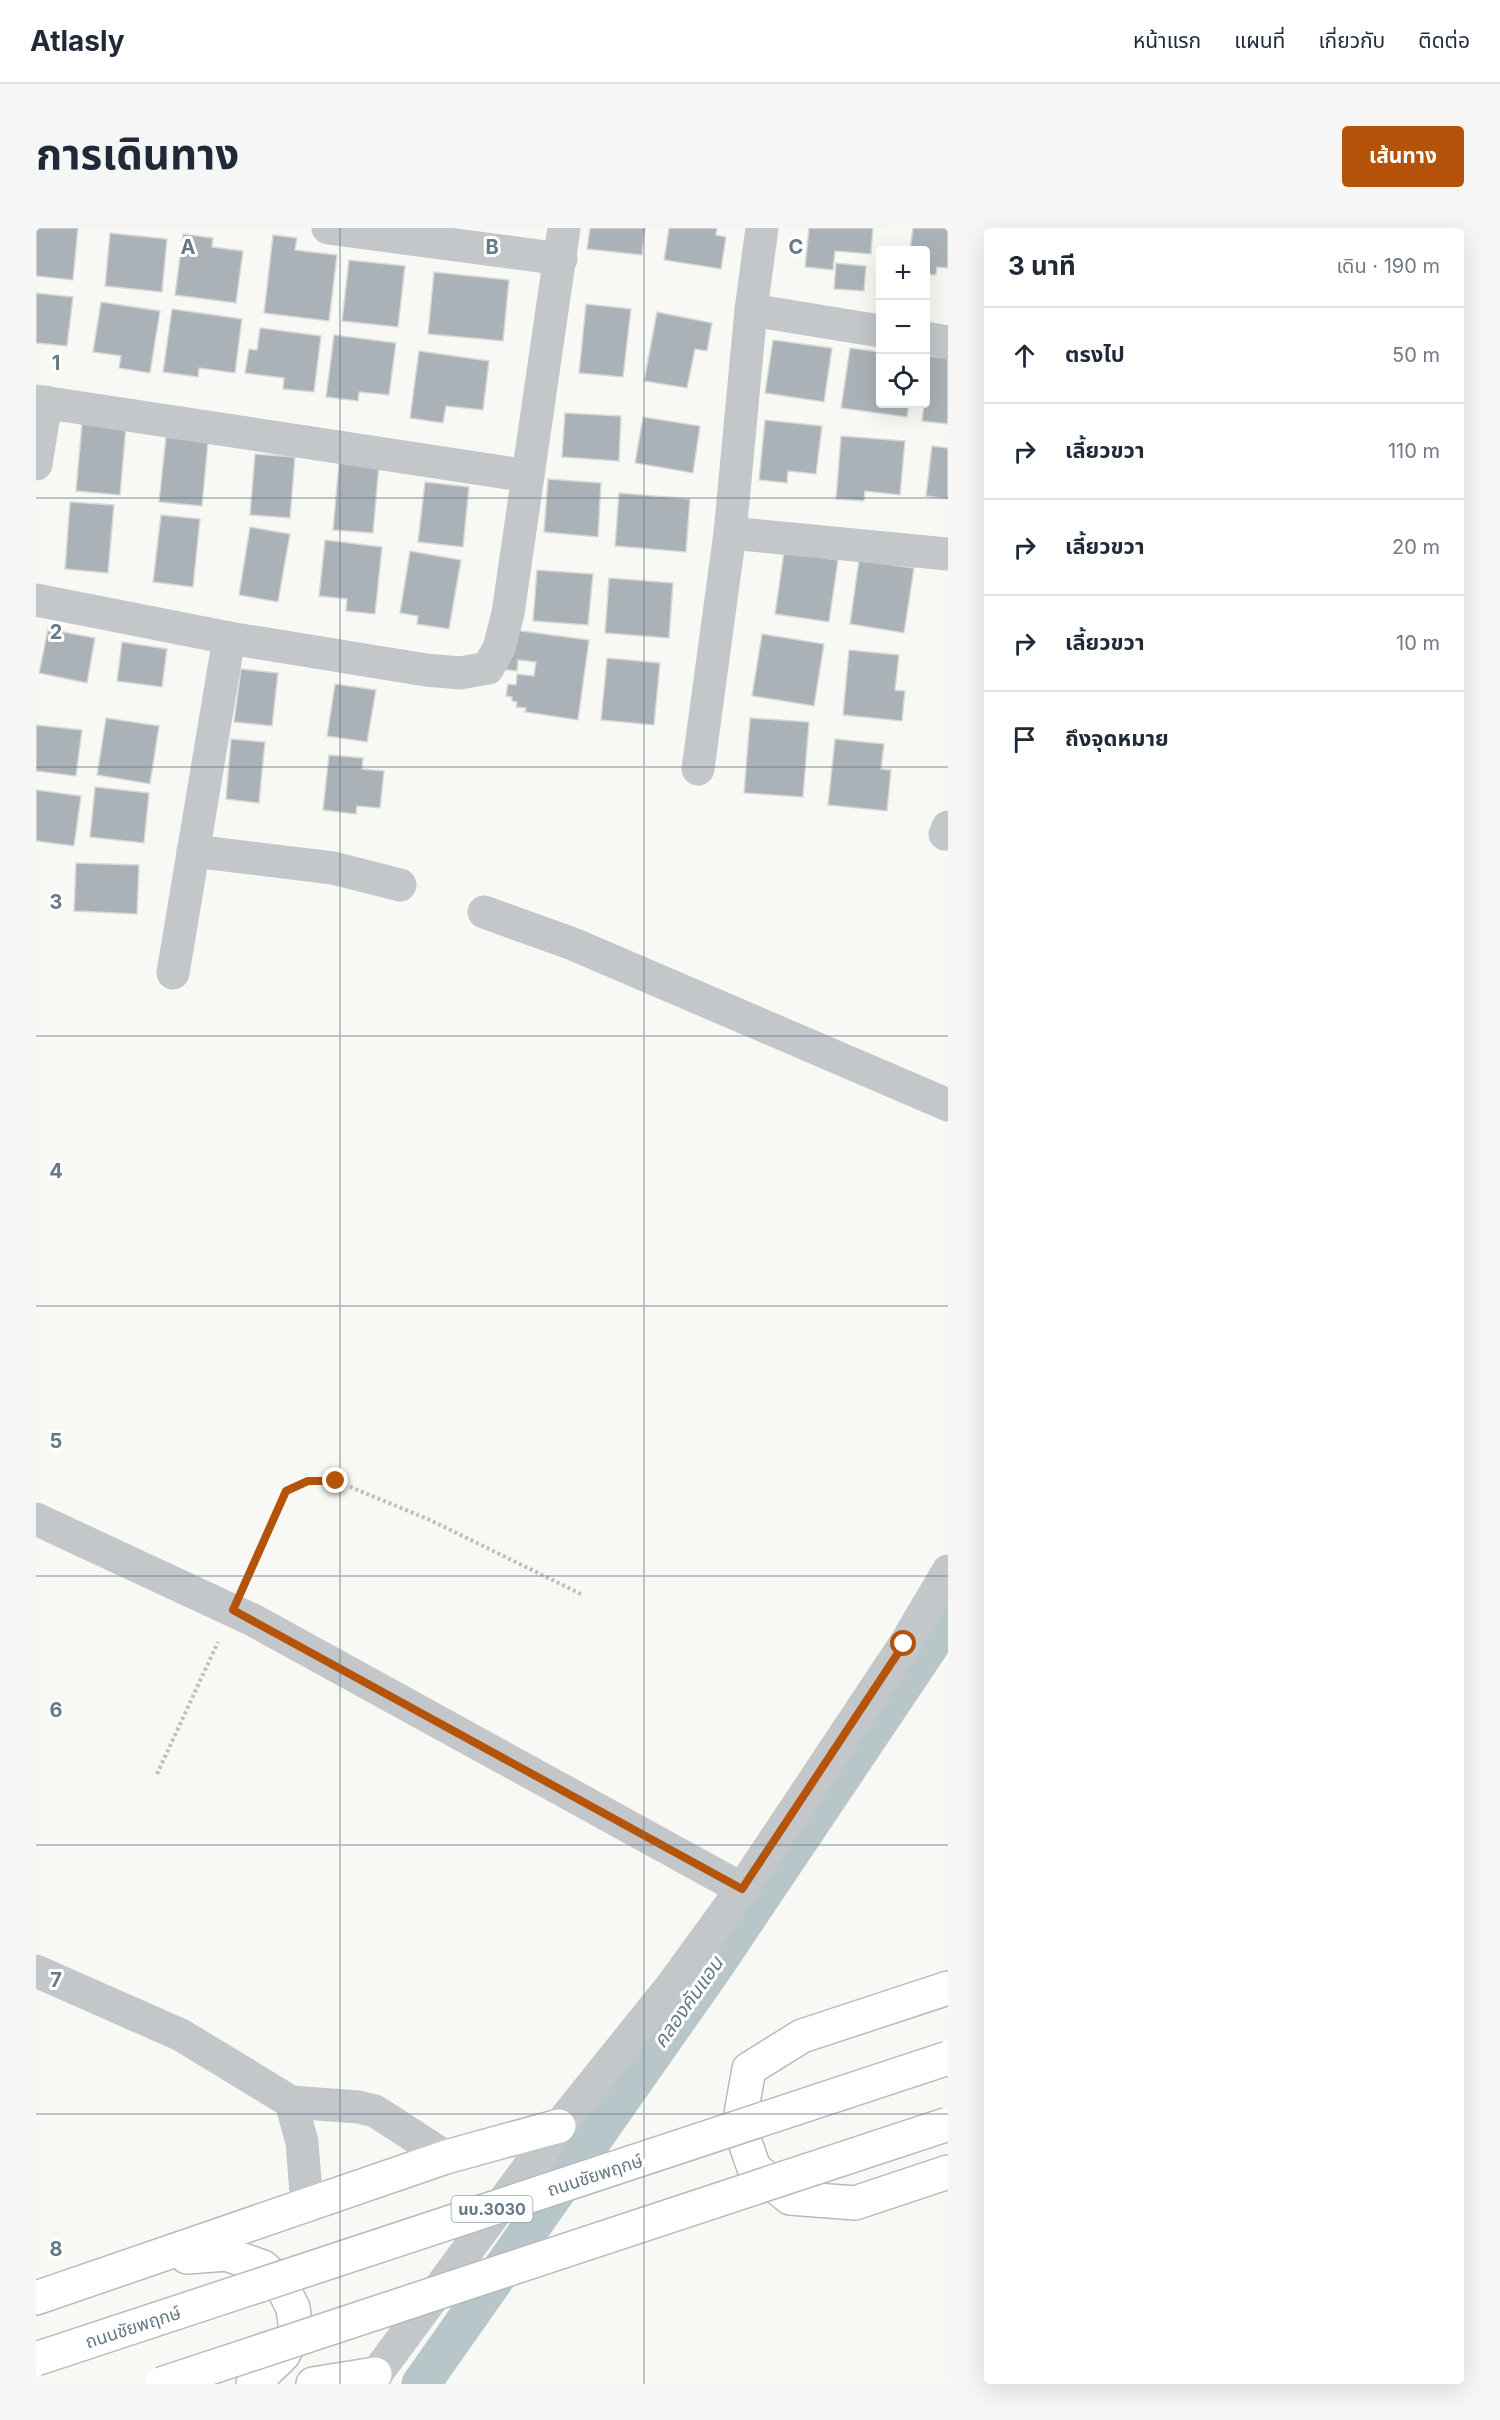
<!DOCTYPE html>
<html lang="th">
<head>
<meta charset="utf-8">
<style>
	body { margin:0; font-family:Inter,"Noto Sans Thai",sans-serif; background:#f6f6f7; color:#1f2937 }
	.controls { position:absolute; right:18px; top:18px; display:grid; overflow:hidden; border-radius:6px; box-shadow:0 6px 24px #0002 }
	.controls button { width:54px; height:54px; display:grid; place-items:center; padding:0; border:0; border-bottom:2px solid #e0e1e3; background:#fff; color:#1f2937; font:30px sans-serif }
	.stop { position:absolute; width:18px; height:18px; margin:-14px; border:4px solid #b45309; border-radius:50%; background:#fff }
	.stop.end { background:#b45309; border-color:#fff; box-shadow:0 2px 6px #0008 }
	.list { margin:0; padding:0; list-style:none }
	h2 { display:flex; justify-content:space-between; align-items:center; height:78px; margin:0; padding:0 24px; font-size:26px }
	h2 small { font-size:20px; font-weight:400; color:#747a83 }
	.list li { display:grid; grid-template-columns:39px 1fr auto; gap:18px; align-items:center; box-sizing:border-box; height:96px; padding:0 24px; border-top:2px solid #e0e1e3 }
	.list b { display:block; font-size:22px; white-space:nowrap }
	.list em { font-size:20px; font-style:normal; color:#747a83 }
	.icon { flex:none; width:33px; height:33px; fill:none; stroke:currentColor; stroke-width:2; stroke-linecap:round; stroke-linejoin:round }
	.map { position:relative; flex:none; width:912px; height:2156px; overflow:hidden; border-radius:6px }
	header { display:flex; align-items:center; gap:36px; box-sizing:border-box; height:84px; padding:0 30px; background:#fff; border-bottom:2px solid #e0e1e3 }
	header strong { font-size:28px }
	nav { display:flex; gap:33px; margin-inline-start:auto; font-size:21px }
	.intro { display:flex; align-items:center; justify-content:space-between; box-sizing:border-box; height:144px; padding:0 36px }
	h1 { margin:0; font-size:42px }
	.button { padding:15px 27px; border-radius:6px; background:#b45309; color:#fff; font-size:21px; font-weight:700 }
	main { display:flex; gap:36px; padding:0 36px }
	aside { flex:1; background:#fff; border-radius:6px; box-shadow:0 6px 24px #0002 }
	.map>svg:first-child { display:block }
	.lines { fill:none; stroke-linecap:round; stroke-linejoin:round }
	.canal { stroke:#b9c6c9; stroke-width:39 }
	.building { fill:#aab2b8; stroke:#d9d9d7; stroke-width:1.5 }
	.major-casing { stroke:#b6bbbe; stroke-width:36 }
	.path { stroke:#bdc0c2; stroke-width:4; stroke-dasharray:3 3; stroke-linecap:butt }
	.minor { stroke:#c3c7ca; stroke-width:33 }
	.major { stroke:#fff; stroke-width:33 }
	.major-bridge-casing { stroke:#b6bbbe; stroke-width:36; stroke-linecap:butt }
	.major-bridge { stroke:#fff; stroke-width:33 }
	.route { stroke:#b45309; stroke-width:8 }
	.grid { fill:none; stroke:#677986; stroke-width:1.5; stroke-opacity:0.55 }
	.labels { text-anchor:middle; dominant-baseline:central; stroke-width:6; stroke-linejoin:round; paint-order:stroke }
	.shield { fill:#fff; stroke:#95a1aa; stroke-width:1.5 }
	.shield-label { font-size:16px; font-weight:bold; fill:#677986 }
	.street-label { font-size:18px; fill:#677986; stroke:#fff }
	.water-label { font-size:20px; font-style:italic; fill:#637a81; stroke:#fff }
	.grid-label { font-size:20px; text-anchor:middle; font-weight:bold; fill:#677986; stroke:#fff; stroke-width:6; stroke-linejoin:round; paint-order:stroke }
</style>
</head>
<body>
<header>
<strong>Atlasly</strong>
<nav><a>หน้าแรก</a><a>แผนที่</a><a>เกี่ยวกับ</a><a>ติดต่อ</a></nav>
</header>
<div class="intro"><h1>การเดินทาง</h1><a class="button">เส้นทาง</a></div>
<main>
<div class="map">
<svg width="912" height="2156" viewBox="0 0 912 2156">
	<rect width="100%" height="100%" fill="#f8f8f5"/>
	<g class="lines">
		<path class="canal" d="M385 2156 677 1740 894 1417 912 1387"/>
	</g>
	<g class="building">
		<path d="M0 0H42L37 52 0 48Z"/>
		<path d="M554 0H609L606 27 551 21Z"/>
		<path d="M633 0H681L680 7 690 9 685 41 628 32Z"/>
		<path d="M773 0H837L835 26 799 23 797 42 769 39Z"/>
		<path d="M877 0H912V40L901 39 900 47 890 46V22H874Z"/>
		<path d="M74 5 131 11 126 64 69 58Z"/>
		<path d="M147 6 177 10 176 19 207 23 200 75 139 67Z"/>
		<path d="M237 7 261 10 259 22 301 27 293 93 228 85Z"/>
		<path d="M313 32 369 38 362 99 306 93Z"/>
		<path d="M800 35 830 38 828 63 798 61Z"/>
		<path d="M398 44 473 52 467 113 392 106Z"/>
		<path d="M0 65 37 69 31 118 0 115Z"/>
		<path d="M65 74 124 83 114 145 83 140 85 128 57 124Z"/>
		<path d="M550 76 595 81 587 149 543 145Z"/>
		<path d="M136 81 206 91 199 145 163 140 162 149 127 144Z"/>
		<path d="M621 84 676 95 671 123 659 121 651 160 608 153Z"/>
		<path d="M224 100 285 108 278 164 247 161 248 150 209 145 213 121 221 122Z"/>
		<path d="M298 107 360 115 353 167 323 164 322 173 290 169Z"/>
		<path d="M737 112 796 120 788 174 729 165Z"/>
		<path d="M814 120 844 124V176H873L871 189 805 180Z"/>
		<path d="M383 123 453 133 447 182 410 178 407 195 374 190Z"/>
		<path d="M893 128 912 130V196L886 193 888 176H890Z"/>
		<path d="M529 185 585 188 583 233 526 229Z"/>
		<path d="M607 189 664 198 657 245 599 235Z"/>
		<path d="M729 192 786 198 780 246 752 243 751 255 723 252Z"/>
		<path d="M46 196 90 199 84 267 40 263Z"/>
		<path d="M805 208 869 213 864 267 829 263 828 273 800 271Z"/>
		<path d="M130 209 172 214 166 278 123 274Z"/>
		<path d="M896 218 912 220V271L890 268Z"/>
		<path d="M219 226 259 229 254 290 214 287Z"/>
		<path d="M303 234 343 237 337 305 297 302Z"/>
		<path d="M512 251 565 255 562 309 508 304Z"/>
		<path d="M389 254 433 259 427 319 382 314Z"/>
		<path d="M583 265 654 271 650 324 579 318Z"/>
		<path d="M34 274 78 277 72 345 29 341Z"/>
		<path d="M125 287 164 291 157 359 117 354Z"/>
		<path d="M214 299 254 306 242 374 203 367Z"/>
		<path d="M289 312 346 319 339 386 310 383 311 371 283 368Z"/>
		<path d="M374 323 425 332 413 401 381 396 382 388 364 385Z"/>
		<path d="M748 324 802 332 793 394 739 386Z"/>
		<path d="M823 332 878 340 868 405 814 396Z"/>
		<path d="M501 342 557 346 552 397 497 393Z"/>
		<path d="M573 350 637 355 633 410 569 405Z"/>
		<path d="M12 401 59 410 51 455 3 445Z"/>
		<path d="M478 402 553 412 542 492 489 484 490 480 480 479 481 474 476 473V469L470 468 472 456 480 457 481 446 498 448 500 434 482 432 481 443 465 441Z"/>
		<path d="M726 406 788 416 778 478 716 468Z"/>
		<path d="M86 414 131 421 126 459 81 453Z"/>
		<path d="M813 422 863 427 859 462 869 463 866 493 807 487Z"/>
		<path d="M571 430 624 435 618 497 565 492Z"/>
		<path d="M205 441 242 445 236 498 198 494Z"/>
		<path d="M299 456 340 462 331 514 291 508Z"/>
		<path d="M70 490 123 498 114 556 61 547Z"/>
		<path d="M714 490 773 494 767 569 708 565Z"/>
		<path d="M0 497 46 502 40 548 0 543Z"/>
		<path d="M195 511 229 514 223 575 190 571Z"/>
		<path d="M799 511 848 516 845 541 855 542 851 583 792 577Z"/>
		<path d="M293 527 327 530 326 541 348 543 344 580 321 578 320 586 287 582Z"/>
		<path d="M59 559 113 565 108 615 54 609Z"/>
		<path d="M0 562 45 568 38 618 0 613Z"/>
		<path d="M40 635 103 637 101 686 38 683Z"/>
	</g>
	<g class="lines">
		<g class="major-casing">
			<g id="major">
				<path d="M912 1760 766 1808 713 1841 703 1897 718 1940 754 1970 819 1975 912 1944"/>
				<path d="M151 2029 190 2026 227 2039 246 2058 257 2080 260 2103 247 2127 217 2156"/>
				<path d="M0 2070 410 1929 523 1898"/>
				<path d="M277 2156 339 2146"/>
			</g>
		</g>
		<g class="path">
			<path d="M212 1350 250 1263 272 1253H300L394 1292 547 1367"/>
			<path d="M121 1546 182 1414"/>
		</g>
		<g class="minor">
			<path d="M292 0 525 31"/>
			<path d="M715 82 844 103"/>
			<path d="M890 110 912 114"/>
			<path d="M0 173 492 248"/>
			<path d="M0 236 10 174"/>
			<path d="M694 305 912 326"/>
			<path d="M0 372 193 410 390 442 424 445 452 440 463 420 472 385 528 0"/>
			<path d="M662 541 694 305 715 82 726 0"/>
			<path d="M909 606 912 599"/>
			<path d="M157 623 297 640 364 657"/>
			<path d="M448 684 537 716 912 877"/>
			<path d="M137 745 193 410"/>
			<path d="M0 1291 217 1392 706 1661"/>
			<path d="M0 1743 145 1807 255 1874 266 1914 271 1978"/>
			<path d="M255 1874 322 1879 339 1883 410 1929"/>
			<path d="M333 2156 523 1898 637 1756 706 1661 869 1416 912 1343"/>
		</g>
		<use href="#major" class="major"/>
		<g class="major-bridge-casing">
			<g id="major-bridge">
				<path d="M0 2131 912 1830"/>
				<path d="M125 2156 912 1896"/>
			</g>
		</g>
		<use href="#major-bridge" class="major-bridge"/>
	</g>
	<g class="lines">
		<path class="route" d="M300 1253H272L250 1263 197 1382 706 1661 868 1416"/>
	</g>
	<path class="grid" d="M304 0V2156M608 0V2156M0 270H912M0 539H912M0 808H912M0 1078H912M0 1348H912M0 1617H912M0 1886H912"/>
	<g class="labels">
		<rect class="shield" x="415.5" y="1968" width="81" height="26" rx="4.5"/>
		<g class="shield-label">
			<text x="456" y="1981">นบ.3030</text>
		</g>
		<g class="street-label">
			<text transform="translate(559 1947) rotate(-18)">ถนนชัยพฤกษ์</text>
			<text transform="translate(97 2099) rotate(-18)">ถนนชัยพฤกษ์</text>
		</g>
		<g class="water-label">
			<text transform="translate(652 1774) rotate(-55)">คลองคันแอน</text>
		</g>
	</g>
	<g class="grid-label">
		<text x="152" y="26">A</text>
		<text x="456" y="26">B</text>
		<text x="760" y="26">C</text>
		<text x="20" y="142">1</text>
		<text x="20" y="411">2</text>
		<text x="20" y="681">3</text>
		<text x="20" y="950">4</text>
		<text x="20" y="1220">5</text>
		<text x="20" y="1489">6</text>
		<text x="20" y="1759">7</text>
		<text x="20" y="2028">8</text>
	</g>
</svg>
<div class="controls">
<button>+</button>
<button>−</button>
<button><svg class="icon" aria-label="locate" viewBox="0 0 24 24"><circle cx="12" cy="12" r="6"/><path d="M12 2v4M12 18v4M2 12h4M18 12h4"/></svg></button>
</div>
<div class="stop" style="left:868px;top:1416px"></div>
<div class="stop end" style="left:300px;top:1253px"></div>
</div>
<aside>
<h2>3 นาที<small>เดิน · 190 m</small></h2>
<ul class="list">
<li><svg class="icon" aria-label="ahead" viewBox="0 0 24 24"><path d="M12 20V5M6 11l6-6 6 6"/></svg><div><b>ตรงไป</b></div><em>50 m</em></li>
<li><svg class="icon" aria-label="right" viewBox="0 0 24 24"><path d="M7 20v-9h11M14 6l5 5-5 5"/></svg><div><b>เลี้ยวขวา</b></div><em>110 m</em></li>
<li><svg class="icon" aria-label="right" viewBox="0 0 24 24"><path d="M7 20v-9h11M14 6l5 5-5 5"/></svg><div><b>เลี้ยวขวา</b></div><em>20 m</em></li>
<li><svg class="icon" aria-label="right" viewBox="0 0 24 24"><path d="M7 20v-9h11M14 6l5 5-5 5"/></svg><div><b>เลี้ยวขวา</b></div><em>10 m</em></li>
<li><svg class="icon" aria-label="arrive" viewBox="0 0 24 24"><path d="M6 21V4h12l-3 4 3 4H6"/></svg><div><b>ถึงจุดหมาย</b></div></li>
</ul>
</aside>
</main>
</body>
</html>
